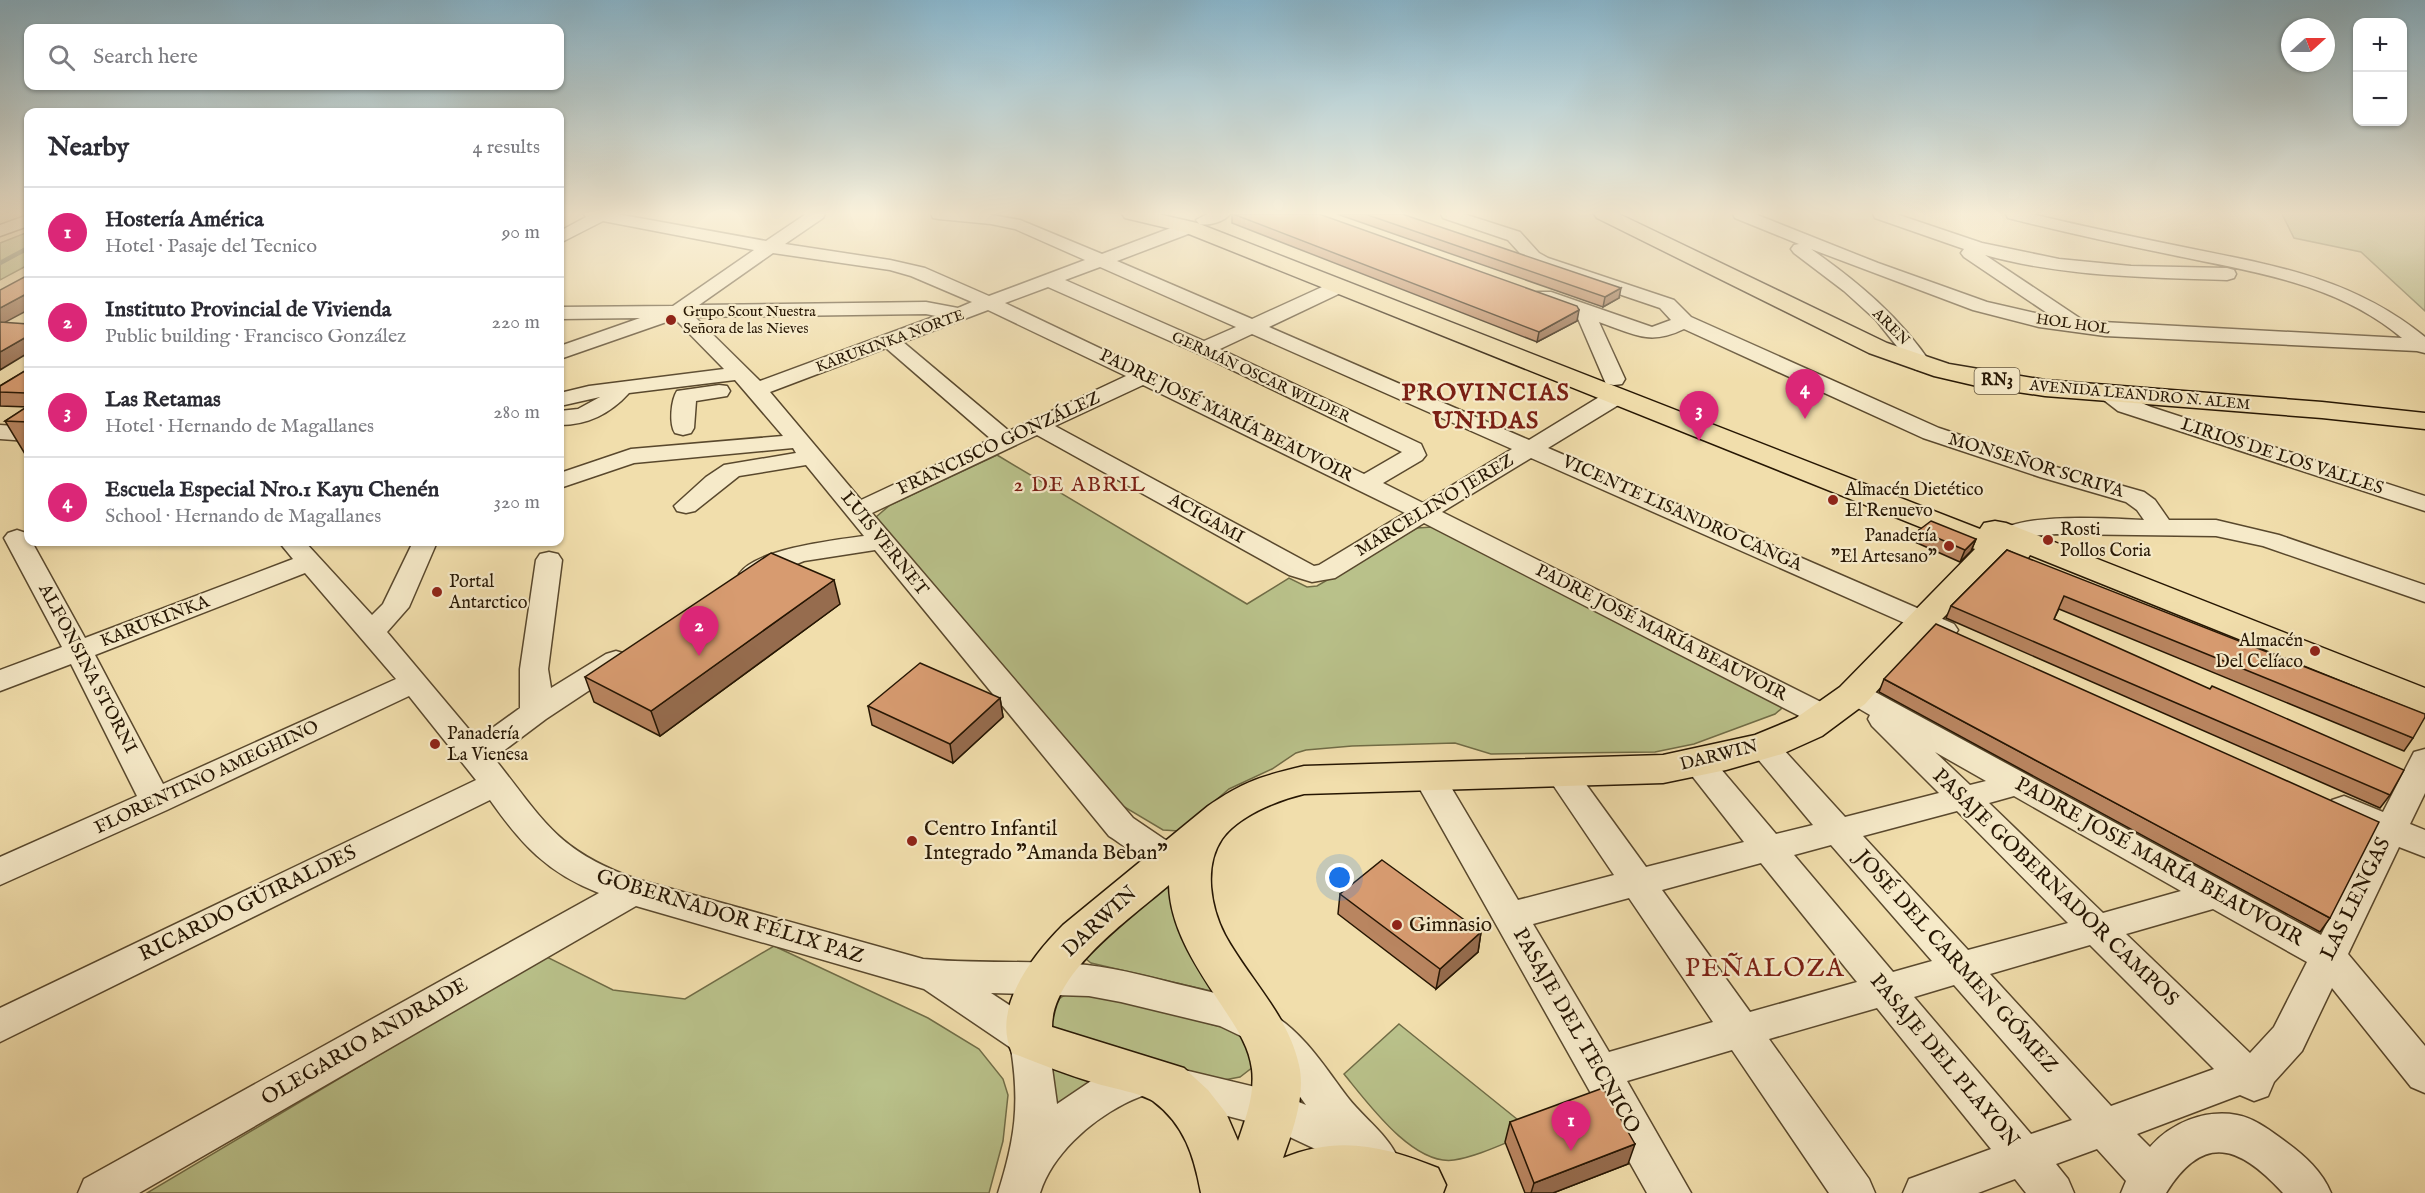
<!DOCTYPE html>
<html lang="en">
<head>
<meta charset="utf-8">
<style>
	body { margin:0; font-family:"IM FELL English",serif; background:#f2f2f3; color:#2b2b33 }
	.controls { position:absolute; right:18px; top:18px; display:grid; overflow:hidden; border-radius:12px; box-shadow:0 2px 4px #0004 }
	.controls button { width:54px; height:54px; display:grid; place-items:center; padding:0; border:0; border-bottom:2px solid #e1e1e2; background:#fff; color:#2b2b33; font:30px sans-serif }
	.compass { position:absolute; left:2281px; top:18px; width:54px; height:54px; border-radius:50%; background:#fff; box-shadow:0 2px 4px #0004; rotate:69deg }
	.you { position:absolute; left:1340px; top:878px; width:21px; height:21px; margin:-15px; border:4px solid #fff; border-radius:50%; background:#1a73e8; box-shadow:0 0 0 9px #1a73e833 }
	.badge { display:grid; place-items:center; width:39px; height:39px; border-radius:50%; background:#db2777; color:#fff; font-size:20px; font-weight:700 }
	.pin { position:absolute; translate:-50% -50px; filter:drop-shadow(0 2px 3px #0008) }
	.pin::after { content:''; position:absolute; top:32px; width:21px; height:18px; background:inherit; clip-path:polygon(0 0,100% 0,50% 100%) }
	.list { margin:0; padding:0; list-style:none }
	h2 { display:flex; justify-content:space-between; align-items:center; height:78px; margin:0; padding:0 24px; font-size:26px }
	h2 small { font-size:20px; font-weight:400; color:#7c7c81 }
	.list li { display:grid; grid-template-columns:39px 1fr auto; gap:18px; align-items:center; box-sizing:border-box; height:90px; padding:0 24px; border-top:2px solid #e1e1e2 }
	.list b { display:block; font-size:22px; white-space:nowrap }
	.list p { margin:0; font-size:20px; white-space:nowrap; color:#7c7c81 }
	.list em { font-size:20px; font-style:normal; color:#7c7c81 }
	.icon { flex:none; width:33px; height:33px; fill:none; stroke:currentColor; stroke-width:2; stroke-linecap:round; stroke-linejoin:round }
	.map { position:relative; flex:none; width:2425px; height:1193px; overflow:hidden }
	.search { position:absolute; background:#fff; box-shadow:0 2px 4px #0004; left:24px; top:24px; width:540px; height:66px; display:flex; align-items:center; gap:15px; box-sizing:border-box; padding:0 21px; border-radius:12px; color:#7c7c81; font-size:22px }
	.panel { position:absolute; background:#fff; box-shadow:0 2px 4px #0004; left:24px; top:108px; width:540px; height:438px; border-radius:12px }
	.map>svg:first-child { display:block }
	.green { fill:#b9c18a; stroke:#706c46; stroke-width:1.5 }
	.lines { fill:none; stroke-linecap:round; stroke-linejoin:round }
	.stream { stroke:#6c7a65; stroke-width:4.5 }
	.minor-casing { stroke:#59482d; stroke-width:3 }
	.major-casing { stroke:#261603; stroke-width:3 }
	.highway-casing { stroke:#261603; stroke-width:3 }
	.minor { fill:#f6eac9; fill-rule:evenodd }
	.major { fill:#f1deac; fill-rule:evenodd }
	.highway { fill:#f1deac; fill-rule:evenodd }
	.wall { fill:#b98560; stroke:#261603; stroke-width:1.5 }
	.shaded-wall { fill:#966c4e; stroke:#261603; stroke-width:1.5 }
	.building { fill:#d79b70; stroke:#261603; stroke-width:1.5 }
	.poi-dot { fill:#8f2418; stroke:#f6eac9; stroke-width:2 }
	.labels { text-anchor:middle; dominant-baseline:central; stroke-width:4.5; stroke-linejoin:round; paint-order:stroke }
	.far-poi-label { font-size:15px; fill:#261603; stroke:#f6eac9; text-anchor:start }
	.far-street-label { font-size:15px; fill:#261603; stroke:#f6eac9 }
	.shield { fill:#f6eac9; stroke:#64563e; stroke-width:1.5 }
	.shield-label { font-size:16px; font-weight:bold; fill:#261603 }
	.street-label { font-size:18px; fill:#261603; stroke:#f6eac9 }
	.poi-label { font-size:18px; fill:#261603; stroke:#f6eac9; text-anchor:start }
	.quarter-label { font-size:21px; letter-spacing:1.5px; fill:#7a1f14; stroke:#f6eac9 }
	.near-poi-label { font-size:21px; fill:#261603; stroke:#f6eac9; text-anchor:start }
	.near-street-label { font-size:21px; fill:#261603; stroke:#f6eac9 }
	.district-label { font-size:24px; font-weight:bold; letter-spacing:1.5px; fill:#7a1f14; stroke:#f6eac9 }
	.near-quarter-label { font-size:26px; letter-spacing:1.5px; fill:#7a1f14; stroke:#f6eac9 }
</style>
</head>
<body>
<div class="map">
<svg width="2425" height="1193" viewBox="0 0 2425 1193">
	<rect width="100%" height="100%" fill="#f1deac"/>
	<filter id="stains"><feTurbulence type="fractalNoise" baseFrequency=".00333" numOctaves="4"/><feColorMatrix values="0 0 0 0 .2 0 0 0 0 .09 0 0 0 0 .02 0 0 0 .5 -.17"/></filter>
	<radialGradient id="worn" r=".72"><stop offset=".6" stop-color="#630" stop-opacity="0"/><stop offset="1" stop-color="#630" stop-opacity=".3"/></radialGradient>
	<g class="green">
		<path d="M2282 214H2425V311L2361 252 2294 238Z"/>
		<path d="M28 232V265L0 280V243Z"/>
		<path d="M997 455 1247 604 1289 578 1307 587 1317 586 1417 528 1432 527 1782 706 1781 709 1775 714 1694 744 1655 752 1491 754 1455 743 1352 746 1306 750 1296 753 1272 769 1229 789 1185 827 1179 831 1163 830 1116 802 1006 669 877 522 876 517 890 505Z"/>
		<path d="M1169 878 1224 994 1091 963 1086 959V953Z"/>
		<path d="M774 946 928 1018 979 1049 1003 1079 1008 1095 1003 1141 989 1193H147L545 956 613 990 685 999Z"/>
		<path d="M1083 990 1233 1030 1247 1038 1253 1067 1240 1077 1224 1080 1070 1040 1055 1029 1051 1023C1057 997 1056 996 1083 990Z"/>
		<path d="M1399 1024 1533 1132C1508 1141 1480 1156 1454 1160 1413 1166 1367 1102 1344 1074Z"/>
		<path d="M1041 1065 1103 1082 1043 1139Z"/>
	</g>
	<g class="lines">
		<path class="stream" d="M0 263 28 248"/>
		<g class="minor-casing">
			<g id="minor">
				<path d="M584 214H617L766 241 806 214H825L823 218 785 244 890 260 925 268 989 296 1085 260 1015 229 991 224 939 219 933 218 931 214H987L1020 220 1102 254 1184 223H1196L1199 227 1196 231 1117 261 1252 319 1333 282H1347L1349 286 1347 290 1269 327 1529 440 1609 391 1617 389 1625 391 1628 396 1625 401 1548 448 1954 624 1958 630 1954 636 1944 639 1934 636 1531 458 1442 512 1837 710 1841 717 1837 724 1826 727 1815 724 1424 523 1335 578 1312 582 1289 575 1037 435 872 513 1133 818 1164 839 1184 848 1189 857 1184 866C1157 874 1131 850 1109 836L875 550 804 561 752 582 743 580 739 574C756 549 834 540 864 536L806 465 739 476 695 511 686 513 677 511 674 506 706 477 724 465 796 453 793 448 634 463 560 488V473L631 449 783 436 735 380 629 393C610 414 587 425 560 425V411L578 409 600 397 560 406V393L589 386 724 369 675 319 560 359V346L640 318 560 319V307L673 306 754 250 603 221 560 243V231L586 217ZM773 253 890 270 911 276 972 302 958 308 926 302 699 305ZM1100 267 1236 327 1204 341 1065 280ZM1048 287 1197 353 1402 452 1364 474 1005 303ZM988 310 1126 376 1009 431 903 342ZM926 314 936 316 760 381 695 317ZM1252 334 1512 449 1423 503 1383 483 1422 460 1426 455 1421 444 1220 349ZM886 348 991 439 861 500 770 392ZM1143 385 1405 513 1319 565 1314 566 1055 426Z"/>
				<path d="M1207 214H1230C1224 222 1208 226 1199 224L1196 220Z"/>
				<path d="M1441 214H1464L1520 232 1539 253 1548 258 1674 300 1691 317 1939 428 2056 467 2144 492 2155 500 2169 520H2216L2279 535 2425 585V602L2263 546 2216 536 2056 534 2032 536 2008 544 1999 541 1995 536C2012 511 2114 519 2144 520L2137 510 2126 502 2040 477 1923 438 1684 329C1649 346 1634 334 1599 322L1625 379 1622 384 1614 385 1606 384 1576 314 1537 300 1534 296 1537 292H1551L1652 327 1671 320 1660 308 1536 266 1527 261 1508 240 1443 218Z"/>
				<path d="M1733 214H1755L1878 263 1987 302 2053 317 1964 257 1961 253 1964 249 1875 218 1873 214H1896L1982 243 2059 259 2131 266 2227 268 2234 270 2236 274 2234 278 2227 280C2146 277 2064 277 1985 255L2084 321 2402 338C2337 283 2253 272 2173 255 2118 244 2063 232 2008 218L2006 214H2032C2085 227 2139 238 2193 249 2279 266 2355 280 2425 337V353L2417 351 2105 336 2039 327 1973 310 1811 249C1858 282 1900 317 1932 365L1929 369 1922 371 1915 369 1876 320 1844 291 1794 253 1791 249 1794 245 1799 244 1735 218Z"/>
				<path d="M28 215V226L0 236V225Z"/>
				<path d="M719 385 727 386 730 391 727 396 696 401 694 428 691 433 683 435 675 433C669 424 671 400 677 391Z"/>
				<path d="M2107 388 2151 407 2425 496V511L2118 411 2096 394 2099 389Z"/>
				<path d="M0 425 28 427V441L0 439Z"/>
				<path d="M17 530 26 533 28 542H32L85 638 293 559 279 542H305L372 615 383 604 413 542H437L409 607 387 632 477 739 520 708V669L536 560 540 554 549 552 558 554 562 560 548 669 551 688 606 654 616 651 626 654 630 660 626 666 546 719 494 758C543 819 555 850 636 879L923 959C978 964 1033 960 1087 965 1122 969 1156 979 1190 987 1217 994 1248 999 1272 1014 1305 1034 1326 1069 1349 1099 1365 1119 1387 1134 1398 1158L1392 1172 1377 1178 1266 1126 1162 1099 1157 1088C1148 1095 1134 1098 1124 1104 1089 1122 1052 1155 1040 1193H998C1015 1139 1020 1105 1011 1048L924 989 636 906 139 1193H78L84 1179 599 893C547 873 521 844 490 800L0 1042V1008L476 780 409 696 167 810 0 885V857L137 796 71 664 0 691V670L62 647 4 538 8 533ZM305 573 396 679 163 784 95 655ZM991 993 1089 996 1121 1002 1220 1026 1245 1038 1279 1068 1306 1105 1272 1091 1176 1068 1161 1075 1156 1065 1142 1059 1094 1079 1057 1104 1048 1039 1043 1027Z"/>
				<path d="M1856 684 1866 687 2321 935 2372 834 2332 816 2328 808 2332 800 2344 796 2383 812 2414 752 2425 749V793L2410 824 2425 830V857L2399 847 2348 954 2425 1046V1093L2411 1087 2332 988 2302 1051 2274 1082 2268 1096 2254 1101 2240 1095 2137 1134 2150 1147C2171 1123 2205 1109 2237 1115 2255 1118 2272 1132 2286 1142 2305 1156 2322 1171 2331 1193H2283C2240 1146 2204 1132 2166 1193H2121L2126 1181 2097 1149 2056 1164 2068 1179 2074 1193H2026L2015 1179 1978 1193H1903L1909 1179 1991 1149 1877 1008 1769 1039 1869 1179 1875 1193H1829L1732 1050 1627 1081 1691 1193H1647L1412 775 1417 767 1428 764 1439 767 1518 900 1614 875 1545 773 1550 765 1561 762 1572 765 1646 867 1744 842 1682 763 1687 755 1698 752 1709 755 1776 834 1813 825 1747 746 1751 738 1762 735 1773 738 1845 817 1939 793 1872 726 1868 719 1870 715 1846 701 1841 694 1846 687ZM1935 752 1986 781 1970 785ZM2014 796 2181 891 2103 913 1989 803ZM1957 811 2068 923 1968 950 1863 836ZM1831 845 1932 961 1893 972 1794 855ZM1761 863 1857 982 1750 1012 1662 890ZM1629 898 1713 1022 1609 1052 1533 924ZM2213 909 2307 962 2274 1027 2250 1053 2126 934ZM2090 945 2214 1069 2111 1106 1990 974ZM1954 985 2072 1120 2031 1134 1914 997Z"/>
			</g>
		</g>
		<g class="major-casing">
			<path id="major" d="M1122 214H1158L1197 223 1980 529 1984 523 1995 521 2006 523 2425 688V714L2030 555 2026 561 2015 563 2001 560 1942 619 1865 704 1822 736 1782 754 1726 770 1663 783 1304 794C1278 800 1238 816 1222 839 1203 867 1211 908 1225 935 1249 979 1288 1015 1299 1065 1306 1095 1293 1130 1283 1158 1339 1135 1384 1146 1438 1168L1446 1185 1443 1193H1201C1194 1156 1185 1125 1153 1101 1141 1093 1110 1088 1095 1083 1067 1075 1040 1064 1012 1053 991 1009 1032 956 1063 925L1208 806C1244 781 1262 776 1304 766L1663 755 1755 735 1796 718 1840 687 1975 549 1184 232 1125 218ZM1169 885C1170 930 1199 971 1222 1006 1235 1026 1249 1045 1252 1069 1255 1093 1246 1118 1238 1141L1226 1113 1208 1090 1184 1068 1052 1027C1052 972 1131 918 1169 885Z"/>
		</g>
		<g class="highway-casing">
			<path id="highway" d="M1594 214H1619L1887 343 1949 364 2045 380 2322 402 2425 413V429L2322 418 2045 396 1977 386 1934 376 1869 353 1597 218Z"/>
		</g>
		<use href="#minor" class="minor"/>
		<use href="#major" class="major"/>
		<use href="#highway" class="highway"/>
	</g>
	<g class="wall">
		<path d="M1232 214 1577 321 1537 342 1232 223Z"/>
		<path d="M1337 214H1402L1619 298 1603 307Z"/>
		<path d="M28 369V454H25L5 421 28 407 0 406V386Z"/>
		<path d="M1919 530 1976 539 1971 551 1960 562 1915 542Z"/>
		<path d="M2007 550 2413 738 2404 751 2059 609 2054 619 2390 795 2380 808 1946 618 1951 606Z"/>
		<path d="M840 604 660 736 594 702 585 677Z"/>
		<path d="M1884 679 2330 918 2320 932 1879 692Z"/>
		<path d="M1000 698 1003 717 953 763 872 725 868 706Z"/>
		<path d="M1340 894 1481 932 1478 952 1436 989 1338 914Z"/>
		<path d="M1510 1122 1628 1164 1553 1193H1525L1505 1142Z"/>
	</g>
	<g class="shaded-wall">
		<path d="M1621 288 1619 298 1603 307 1605 297Z"/>
		<path d="M28 293V310L0 325V308Z"/>
		<path d="M1579 310 1577 321 1537 342 1539 332Z"/>
		<path d="M28 336V353L0 370V352Z"/>
		<path d="M1976 539 1971 551 1960 562 1965 550Z"/>
		<path d="M834 580 840 604 660 736 651 711Z"/>
		<path d="M1000 698 1003 717 953 763 950 744Z"/>
		<path d="M1481 932 1478 952 1436 989 1440 969Z"/>
		<path d="M1635 1144 1628 1164 1553 1193H1531L1534 1183Z"/>
	</g>
	<g class="building">
		<path d="M1233 214H1319L1577 306 1579 310 1539 332Z"/>
		<path d="M1365 214H1402L1621 288 1605 297Z"/>
		<path d="M28 275V293L0 308V290Z"/>
		<path d="M0 322 28 324V336L0 352Z"/>
		<path d="M28 369V391L26 393 0 392V386Z"/>
		<path d="M28 406V422L5 421Z"/>
		<path d="M1931 521 1976 539 1965 550 1919 530Z"/>
		<path d="M2007 550 2425 714V717L2413 738 2064 596 2054 619 2210 689 2212 686 2404 770 2390 795 1951 606Z"/>
		<path d="M771 553 834 580 651 711 585 677Z"/>
		<path d="M1936 624 2379 822 2330 918 1884 679Z"/>
		<path d="M920 663 1000 698 950 744 868 706Z"/>
		<path d="M1382 860 1481 932 1440 969 1340 894Z"/>
		<path d="M1603 1088 1635 1144 1534 1183 1510 1122Z"/>
	</g>
	<linearGradient id="sky" x2="0" y2="1"><stop stop-color="#89b7ce"/><stop offset="0.56" stop-color="#f9f0da"/><stop offset="1" stop-color="#f9f0da" stop-opacity="0"/></linearGradient>
	<rect width="2425" height="381" fill="url(#sky)"/>
	<g class="poi-dot">
		<circle cx="671" cy="320" r="6"/>
		<circle cx="1833" cy="500" r="6"/>
		<circle cx="2048" cy="540" r="6"/>
		<circle cx="1949" cy="546" r="6"/>
		<circle cx="437" cy="592" r="6"/>
		<circle cx="2315" cy="651" r="6"/>
		<circle cx="435" cy="744" r="6"/>
		<circle cx="912" cy="841" r="6"/>
		<circle cx="1397" cy="925" r="6"/>
	</g>
	<g class="labels">
		<g class="far-poi-label">
			<text x="683" y="311">Grupo Scout Nuestra<tspan x="683" dy="17">Señora de las Nieves</tspan></text>
		</g>
		<g class="far-street-label">
			<text transform="translate(2073 324) rotate(8)">HOL HOL</text>
			<text transform="translate(1891 327) rotate(45)">AREN</text>
			<text transform="translate(890 341) rotate(-20)">KARUKINKA NORTE</text>
			<text transform="translate(1261 377) rotate(25)">GERMÁN OSCAR WILDER</text>
			<text transform="translate(2140 395) rotate(5)">AVENIDA LEANDRO N. ALEM</text>
		</g>
		<rect class="shield" x="1974.5" y="368" width="45" height="26" rx="4.5"/>
		<g class="shield-label">
			<text x="1997" y="381">RN3</text>
		</g>
		<g class="street-label">
			<text transform="translate(1226 416) rotate(26)">PADRE JOSÉ MARÍA BEAUVOIR</text>
			<text transform="translate(999 444) rotate(-25)">FRANCISCO GONZÁLEZ</text>
			<text transform="translate(2282 457) rotate(18)">LIRIOS DE LOS VALLES</text>
			<text transform="translate(2036 466) rotate(17)">MONSEÑOR SCRIVA</text>
			<text transform="translate(1435 506) rotate(-31)">MARCELINO JEREZ</text>
			<text transform="translate(1682 514) rotate(24)">VICENTE LISANDRO CANGA</text>
			<text transform="translate(1206 519) rotate(29)">ACIGAMI</text>
			<text transform="translate(884 544) rotate(51)">LUIS VERNET</text>
			<text transform="translate(155 622) rotate(-21)">KARUKINKA</text>
			<text transform="translate(1661 633) rotate(27)">PADRE JOSÉ MARÍA BEAUVOIR</text>
			<text transform="translate(87 669) rotate(62)">ALFONSINA STORNI</text>
			<text transform="translate(1719 756) rotate(-14)">DARWIN</text>
			<text transform="translate(207 778) rotate(-25)">FLORENTINO AMEGHINO</text>
		</g>
		<g class="poi-label">
			<text x="1845" y="490">Almacén Dietético<tspan x="1845" dy="21">El Renuevo</tspan></text>
			<text x="2060" y="530">Rosti<tspan x="2060" dy="21">Pollos Coria</tspan></text>
			<text x="1937" y="536" text-anchor="end">Panadería<tspan x="1937" dy="21">"El Artesano"</tspan></text>
			<text x="449" y="582">Portal<tspan x="449" dy="21">Antarctico</tspan></text>
			<text x="2303" y="641" text-anchor="end">Almacén<tspan x="2303" dy="21">Del Celíaco</tspan></text>
			<text x="447" y="734">Panadería<tspan x="447" dy="21">La Vienesa</tspan></text>
		</g>
		<g class="quarter-label">
			<text x="1080" y="485">2 DE ABRIL</text>
		</g>
		<g class="near-poi-label">
			<text x="924" y="829">Centro Infantil<tspan x="924" dy="24">Integrado "Amanda Beban"</tspan></text>
			<text x="1409" y="925">Gimnasio</text>
		</g>
		<g class="near-street-label">
			<text transform="translate(2159 862) rotate(29)">PADRE JOSÉ MARÍA BEAUVOIR</text>
			<text transform="translate(2055 888) rotate(44)">PASAJE GOBERNADOR CAMPOS</text>
			<text transform="translate(2356 899) rotate(-64)">LAS LENGAS</text>
			<text transform="translate(248 904) rotate(-26)">RICARDO GÜIRALDES</text>
			<text transform="translate(730 917) rotate(17)">GOBERNADOR FÉLIX PAZ</text>
			<text transform="translate(1100 922) rotate(-43)">DARWIN</text>
			<text transform="translate(1956 962) rotate(48)">JOSÉ DEL CARMEN GÓMEZ</text>
			<text transform="translate(1576 1031) rotate(60)">PASAJE DEL TECNICO</text>
			<text transform="translate(365 1042) rotate(-30)">OLEGARIO ANDRADE</text>
			<text transform="translate(1944 1061) rotate(50)">PASAJE DEL PLAYON</text>
		</g>
		<g class="district-label">
			<text x="1486" y="393">PROVINCIAS<tspan x="1486" dy="28">UNIDAS</tspan></text>
		</g>
		<g class="near-quarter-label">
			<text x="1765" y="968">PEÑALOZA</text>
		</g>
	</g>
	<rect width="100%" height="100%" filter="url(#stains)"/>
	<rect width="100%" height="100%" fill="url(#worn)"/>
</svg>
<div class="controls">
<button>+</button>
<button>−</button>
</div>
<svg class="compass" viewBox="-18 -18 36 36"><path d="M0-13l5 13h-10z" fill="#e53935"/><path d="M0 13l5-13h-10z" fill="#7c7c81"/></svg>
<div class="you"></div>
<div class="pin badge" style="left:1571px;top:1151px">1</div>
<div class="pin badge" style="left:699px;top:656px">2</div>
<div class="pin badge" style="left:1699px;top:441px">3</div>
<div class="pin badge" style="left:1805px;top:419px">4</div>
<div class="search"><svg class="icon" aria-label="search" viewBox="0 0 24 24"><circle cx="10" cy="10" r="6"/><path d="M15 15l6 6"/></svg>Search here</div>
<section class="panel">
<h2>Nearby<small>4 results</small></h2>
<ul class="list">
<li><span class="badge">1</span><div><b>Hostería América</b><p>Hotel · Pasaje del Tecnico</p></div><em>90 m</em></li>
<li><span class="badge">2</span><div><b>Instituto Provincial de Vivienda</b><p>Public building · Francisco González</p></div><em>220 m</em></li>
<li><span class="badge">3</span><div><b>Las Retamas</b><p>Hotel · Hernando de Magallanes</p></div><em>280 m</em></li>
<li><span class="badge">4</span><div><b>Escuela Especial Nro.1 Kayu Chenén</b><p>School · Hernando de Magallanes</p></div><em>320 m</em></li>
</ul>
</section>
</div>
</body>
</html>
